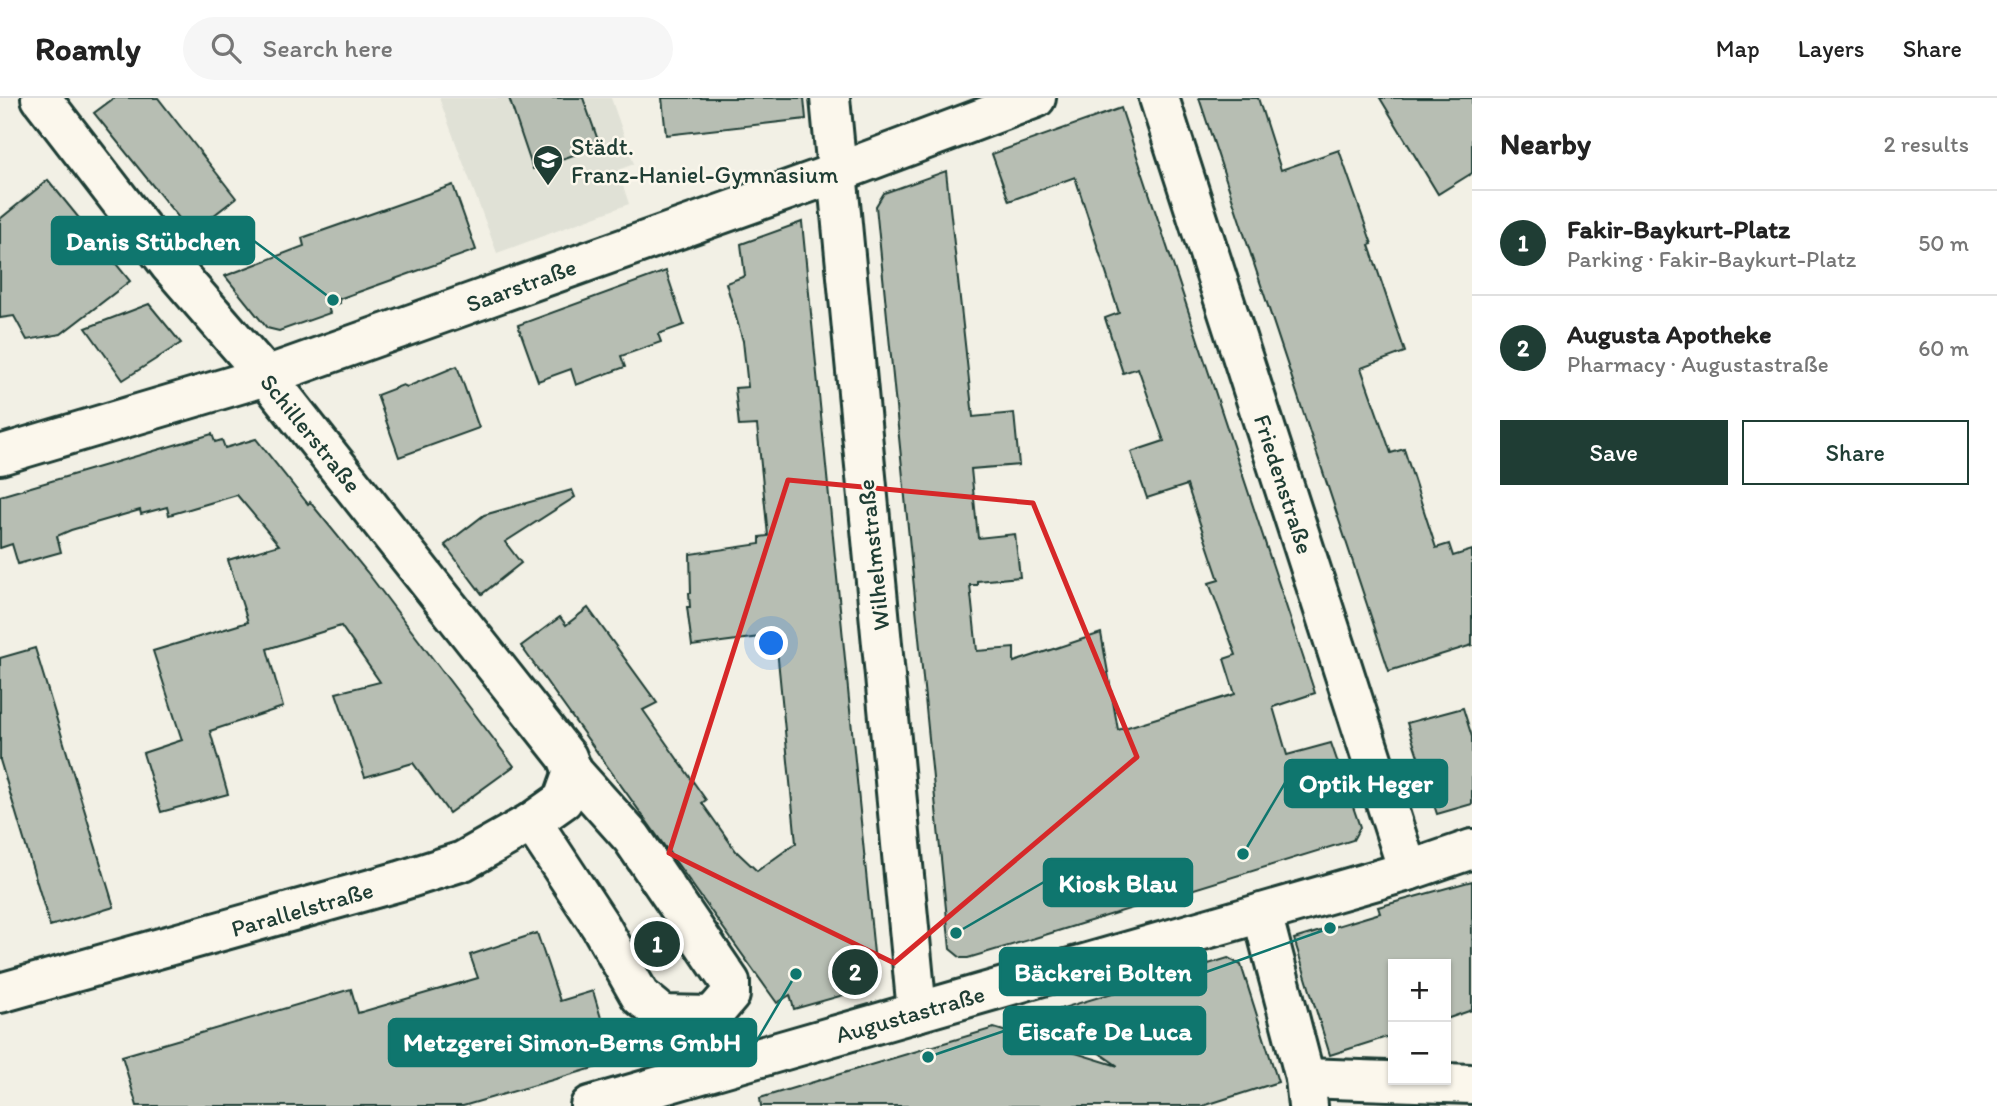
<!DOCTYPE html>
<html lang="en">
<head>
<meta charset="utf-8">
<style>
	body { margin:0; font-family:Itim,sans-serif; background:#f6f6f6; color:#222 }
	.controls { position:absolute; right:21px; bottom:21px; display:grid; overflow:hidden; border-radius:0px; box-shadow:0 2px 5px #0004 }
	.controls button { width:63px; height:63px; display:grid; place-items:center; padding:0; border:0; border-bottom:2px solid #e0e0e0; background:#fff; color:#222; font:35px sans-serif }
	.you { position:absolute; left:772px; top:546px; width:24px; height:24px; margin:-18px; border:5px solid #fff; border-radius:50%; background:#1a73e8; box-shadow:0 0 0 10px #1a73e833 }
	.badge { display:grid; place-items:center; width:46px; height:46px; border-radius:50%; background:#1f3d34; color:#fff; font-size:23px; font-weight:700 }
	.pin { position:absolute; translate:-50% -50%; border:4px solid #fff; box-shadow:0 2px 7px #0006 }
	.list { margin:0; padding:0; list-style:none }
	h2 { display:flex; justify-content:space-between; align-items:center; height:91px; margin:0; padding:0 28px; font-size:30px }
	h2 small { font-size:23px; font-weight:400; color:#767676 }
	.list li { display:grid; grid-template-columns:46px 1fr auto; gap:21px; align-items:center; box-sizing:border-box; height:105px; padding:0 28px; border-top:2px solid #e0e0e0 }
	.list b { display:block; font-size:26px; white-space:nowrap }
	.list p { margin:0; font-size:23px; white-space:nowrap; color:#767676 }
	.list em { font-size:23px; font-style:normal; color:#767676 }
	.actions { display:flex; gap:14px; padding:21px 28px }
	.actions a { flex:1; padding:16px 0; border:2px solid #1f3d34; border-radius:0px; text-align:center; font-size:24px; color:#1f3d34 }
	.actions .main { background:#1f3d34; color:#fff }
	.icon { flex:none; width:38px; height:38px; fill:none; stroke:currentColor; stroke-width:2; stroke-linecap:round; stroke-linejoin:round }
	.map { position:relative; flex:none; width:1472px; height:1008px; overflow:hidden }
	header { display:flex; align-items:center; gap:42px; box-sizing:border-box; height:98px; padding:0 35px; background:#fff; border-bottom:2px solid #e0e0e0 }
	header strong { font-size:33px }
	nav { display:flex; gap:38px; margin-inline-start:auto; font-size:24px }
	.search { width:490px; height:63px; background:#f6f6f6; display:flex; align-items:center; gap:18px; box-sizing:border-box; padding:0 24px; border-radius:38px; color:#767676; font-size:26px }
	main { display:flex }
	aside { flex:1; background:#fff }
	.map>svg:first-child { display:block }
	.built { fill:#e0e1d6 }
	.building { fill:#b7beb3; stroke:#1f3d34; stroke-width:2 }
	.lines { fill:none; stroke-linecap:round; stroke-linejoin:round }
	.minor-casing { stroke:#1f3d34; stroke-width:44 }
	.minor { stroke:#fbf7ec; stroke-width:38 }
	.marked { fill:none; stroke:#d62828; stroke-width:5; stroke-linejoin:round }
	.labels { text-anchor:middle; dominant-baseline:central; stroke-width:5; stroke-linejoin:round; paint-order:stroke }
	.poi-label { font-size:24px; fill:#1f3d34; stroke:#fbf7ec; text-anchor:start }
	.street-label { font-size:24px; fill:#1f3d34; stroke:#fbf7ec }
	.leader { fill:none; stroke:#0f766e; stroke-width:2.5 }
	.callout-dot { fill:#0f766e; stroke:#fbf7ec; stroke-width:2.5 }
	.callout { fill:#0f766e; stroke:#0f766e; stroke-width:2.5 }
	.callout-label { font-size:26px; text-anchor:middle; font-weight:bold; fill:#fff }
</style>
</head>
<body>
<header>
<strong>Roamly</strong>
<div class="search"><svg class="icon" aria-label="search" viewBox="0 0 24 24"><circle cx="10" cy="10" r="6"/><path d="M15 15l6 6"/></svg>Search here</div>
<nav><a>Map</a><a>Layers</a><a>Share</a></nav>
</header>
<main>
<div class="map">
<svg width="1472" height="1008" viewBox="0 0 1472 1008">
	<rect width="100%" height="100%" fill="#f2f0e5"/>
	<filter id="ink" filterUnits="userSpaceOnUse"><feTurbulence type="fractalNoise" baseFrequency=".0143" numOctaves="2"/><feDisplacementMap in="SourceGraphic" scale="14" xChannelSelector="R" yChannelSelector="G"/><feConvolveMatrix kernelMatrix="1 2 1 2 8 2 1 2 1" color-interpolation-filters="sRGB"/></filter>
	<g filter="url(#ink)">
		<g class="built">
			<path d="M439 0H611L634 66 618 72 629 106 497 155Z"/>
			<path d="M1388 966 1472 977V1008H1382Z"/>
		</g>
		<g class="building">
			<path d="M114 0H158L236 100 191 135 94 15Z"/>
			<path d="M509 0H583L600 48 533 71Z"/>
			<path d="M662 0H804L806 21 666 37Z"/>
			<path d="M1199 0H1258L1281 72 1339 52 1372 146 1369 147 1405 254 1361 270 1391 355 1404 351 1436 450 1449 446 1453 458 1472 452V547L1389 573Z"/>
			<path d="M1380 0H1472V75L1438 96Z"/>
			<path d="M1121 10 1315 595 1273 609 1287 657 1331 645 1360 729 1353 742 1035 840 968 860H961L950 851 876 108 884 95 946 73 973 319 1014 315 1019 367 971 371 978 440 1015 436 1020 479 977 483V487H970L977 553 1014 550V564L1101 535 1118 632 1235 596 1224 561 1236 557 1209 485 1219 482 1187 387 1147 400 1131 354 1164 343 1138 270 1123 275 1105 220 1119 215 1075 79 1009 103 992 56Z"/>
			<path d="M48 82 130 183 61 236 27 242 14 218 0 220V121Z"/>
			<path d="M453 87 476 152 339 201 340 205 328 209 330 215 279 233 267 230 225 178 304 148 302 140Z"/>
			<path d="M802 124 876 876 865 891 794 911 790 897 777 905 521 548 560 519 566 527 588 510 657 605 643 612 706 702 702 705 736 753 757 773 796 745 777 551 761 552 760 539 692 548 687 509H690L689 495H691L690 456 760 446V439L768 438 757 327 739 328 735 290 748 289 743 243 726 185 745 178 741 146Z"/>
			<path d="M666 173 684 227 658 236 661 244 621 258 625 269 576 287 571 271 538 283 518 227Z"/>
			<path d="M149 206 181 245 123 282 86 230Z"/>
			<path d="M457 268 479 330 399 359 377 297 403 287 407 289Z"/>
			<path d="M212 336 215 344 222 342 225 350 256 341 308 406 310 404 367 474 514 668 449 715 413 665 365 679 336 595 380 584 341 528 267 551 283 609 210 633 228 696 161 714 143 655 182 642 153 553 248 524 228 462 279 447 237 397 169 417 167 409 141 416 140 412 71 432 57 438 61 454 18 466 12 446 0 450V398Z"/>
			<path d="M572 392 575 399 505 444 521 465 482 496 445 447 484 417Z"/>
			<path d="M35 550 114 809 50 828 0 662V560Z"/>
			<path d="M1463 610 1472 639V706L1437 716 1407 625Z"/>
			<path d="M1472 783V912L1446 921V866H1393V937L1330 957 1294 841 1380 815 1378 809Z"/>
			<path d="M537 835 560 903 593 893 614 964 463 1008H137L122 958 351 891 358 915 478 880 470 857Z"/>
			<path d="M1228 860 1241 867 1278 984 1203 1008H761L760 1000 994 930 1118 968 1043 916Z"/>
		</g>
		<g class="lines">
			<g class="minor-casing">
				<g id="minor">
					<path d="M41 0 169 166 266 278 567 659 573 674 632 740 730 884V897L712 918 663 917 640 898 601 829 532 724"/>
					<path d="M830 0 917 914"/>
					<path d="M1159 0 1408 773"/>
					<path d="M0 357 266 278 836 75 1036 0"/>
					<path d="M1262 815 1305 980 1308 1008"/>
					<path d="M0 895 400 783 463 763 532 724 563 702 573 674"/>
					<path d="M1305 980 1472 986"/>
					<path d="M590 1008 1408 773 1472 751"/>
				</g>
			</g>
			<use href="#minor" class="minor"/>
		</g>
	</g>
	<path class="marked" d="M788 382 1033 405 1137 659 894 865 669 755Z"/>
	<defs>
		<g id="school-pin" transform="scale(1.575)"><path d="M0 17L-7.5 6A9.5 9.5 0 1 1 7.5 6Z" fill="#1f3d34" stroke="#fbf7ec"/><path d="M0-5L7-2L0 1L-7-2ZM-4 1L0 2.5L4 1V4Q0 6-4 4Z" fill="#fff"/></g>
	</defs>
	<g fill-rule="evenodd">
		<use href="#school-pin" x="548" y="62"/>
	</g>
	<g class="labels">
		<g class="poi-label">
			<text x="571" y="48">Städt.<tspan x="571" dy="28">Franz-Haniel-Gymnasium</tspan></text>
		</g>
		<g class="street-label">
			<text transform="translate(521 187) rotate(-20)">Saarstraße</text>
			<text transform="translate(311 335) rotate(51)">Schillerstraße</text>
			<text transform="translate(1284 386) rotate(72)">Friedenstraße</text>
			<text transform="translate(873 457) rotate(-96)">Wilhelmstraße</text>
			<text transform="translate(302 811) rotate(-16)">Parallelstraße</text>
			<text transform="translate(910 916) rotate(-16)">Augustastraße</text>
		</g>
	</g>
	<path class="leader" d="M333 202L254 143M1243 756L1285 685M956 835L1044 784M1330 830L1206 874M928 959L1004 933M796 876L756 944"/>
	<g class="callout-dot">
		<circle cx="333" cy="202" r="7"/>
		<circle cx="1243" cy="756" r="7"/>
		<circle cx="956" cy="835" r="7"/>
		<circle cx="1330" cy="830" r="7"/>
		<circle cx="928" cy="959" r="7"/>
		<circle cx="796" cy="876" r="7"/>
	</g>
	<g class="callout">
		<rect x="52" y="119" width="202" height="47" rx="7"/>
		<rect x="1285" y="662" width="162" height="47" rx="7"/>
		<rect x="1044" y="761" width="148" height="47" rx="7"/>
		<rect x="1000" y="850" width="206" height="47" rx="7"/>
		<rect x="1004" y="909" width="201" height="47" rx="7"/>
		<rect x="389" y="921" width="367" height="47" rx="7"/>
	</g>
	<g class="callout-label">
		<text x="153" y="152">Danis Stübchen</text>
		<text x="1366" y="694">Optik Heger</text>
		<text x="1118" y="794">Kiosk Blau</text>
		<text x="1103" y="883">Bäckerei Bolten</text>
		<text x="1105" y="942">Eiscafe De Luca</text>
		<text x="572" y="953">Metzgerei Simon-Berns GmbH</text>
	</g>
</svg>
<div class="controls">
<button>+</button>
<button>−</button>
</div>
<div class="you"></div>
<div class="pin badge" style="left:657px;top:846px">1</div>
<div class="pin badge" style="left:855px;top:874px">2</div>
</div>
<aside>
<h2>Nearby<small>2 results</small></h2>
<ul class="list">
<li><span class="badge">1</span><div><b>Fakir-Baykurt-Platz</b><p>Parking · Fakir-Baykurt-Platz</p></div><em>50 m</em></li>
<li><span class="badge">2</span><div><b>Augusta Apotheke</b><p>Pharmacy · Augustastraße</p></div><em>60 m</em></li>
</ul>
<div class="actions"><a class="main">Save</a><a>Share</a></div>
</aside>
</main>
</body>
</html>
